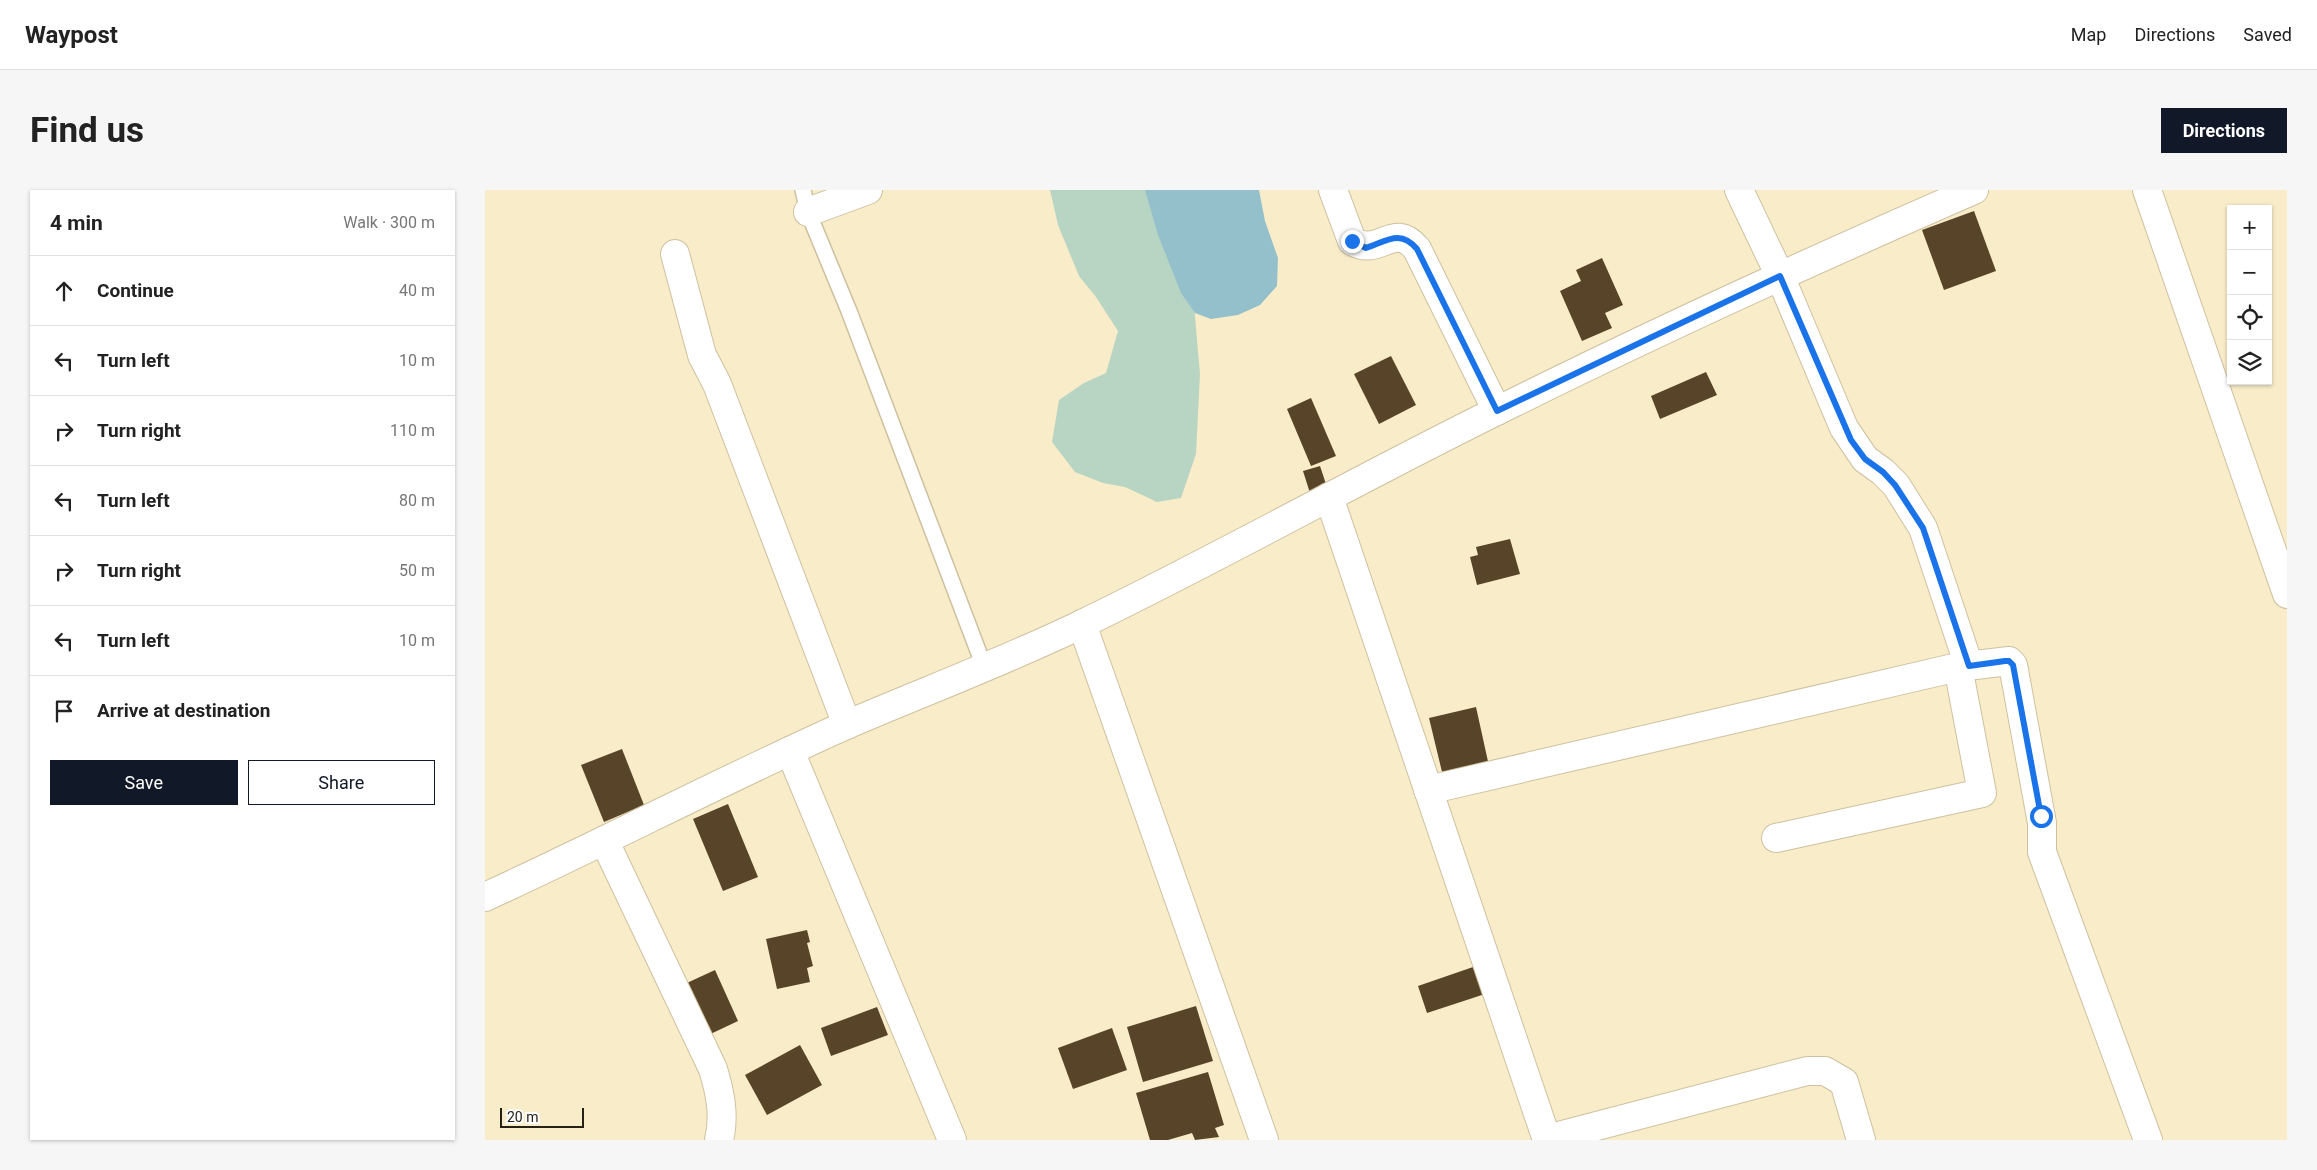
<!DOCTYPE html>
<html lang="en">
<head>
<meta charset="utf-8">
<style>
	body { margin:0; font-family:Roboto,sans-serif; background:#f6f6f6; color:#222 }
	.controls { position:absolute; right:15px; top:15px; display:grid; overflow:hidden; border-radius:0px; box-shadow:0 1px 4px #0004 }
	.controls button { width:45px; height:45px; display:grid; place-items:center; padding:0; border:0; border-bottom:1px solid #e0e0e0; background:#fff; color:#222; font:25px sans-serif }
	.scale { position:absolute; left:15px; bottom:12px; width:84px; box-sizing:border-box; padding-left:5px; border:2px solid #252114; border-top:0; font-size:14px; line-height:18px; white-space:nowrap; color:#252114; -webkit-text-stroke:4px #fff; paint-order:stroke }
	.stop { position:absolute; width:15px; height:15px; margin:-11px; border:4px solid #1a73e8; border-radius:50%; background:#fff }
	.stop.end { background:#1a73e8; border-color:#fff; box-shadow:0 1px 5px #0008 }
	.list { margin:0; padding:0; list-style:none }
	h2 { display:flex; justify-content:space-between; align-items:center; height:65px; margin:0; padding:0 20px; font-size:21px }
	h2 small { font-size:16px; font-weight:400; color:#767676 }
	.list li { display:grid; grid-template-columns:32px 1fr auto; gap:15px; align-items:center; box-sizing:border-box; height:70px; padding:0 20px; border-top:1px solid #e0e0e0 }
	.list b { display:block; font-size:19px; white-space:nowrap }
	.list em { font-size:16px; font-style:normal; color:#767676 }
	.actions { display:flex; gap:10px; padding:15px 20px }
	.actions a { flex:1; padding:11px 0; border:1px solid #111827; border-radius:0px; text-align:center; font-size:18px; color:#111827 }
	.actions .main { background:#111827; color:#fff }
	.icon { flex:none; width:28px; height:28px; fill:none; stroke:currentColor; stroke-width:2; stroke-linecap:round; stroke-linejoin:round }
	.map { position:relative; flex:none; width:1802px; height:950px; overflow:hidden; border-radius:0px }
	header { display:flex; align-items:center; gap:30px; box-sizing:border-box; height:70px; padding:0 25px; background:#fff; border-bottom:1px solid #e0e0e0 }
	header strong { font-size:24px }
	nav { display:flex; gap:28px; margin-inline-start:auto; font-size:18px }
	.intro { display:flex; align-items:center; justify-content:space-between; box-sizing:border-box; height:120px; padding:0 30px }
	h1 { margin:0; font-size:35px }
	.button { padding:12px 22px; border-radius:0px; background:#111827; color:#fff; font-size:18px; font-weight:700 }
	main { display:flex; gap:30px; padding:0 30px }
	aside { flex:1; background:#fff; border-radius:0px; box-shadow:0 1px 4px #0004 }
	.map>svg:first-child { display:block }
	.green { fill:#b8d5c4 }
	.water { fill:#94c0cb }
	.building { fill:#574429 }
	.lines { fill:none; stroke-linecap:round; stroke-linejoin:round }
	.lane-casing { stroke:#cec1a0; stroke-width:18 }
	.street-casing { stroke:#cec1a0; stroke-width:30 }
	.lane { stroke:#fff; stroke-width:15 }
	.street { stroke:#fff; stroke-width:28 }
	.route { stroke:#1a73e8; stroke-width:6 }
</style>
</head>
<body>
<header>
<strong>Waypost</strong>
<nav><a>Map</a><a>Directions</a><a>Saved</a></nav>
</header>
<div class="intro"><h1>Find us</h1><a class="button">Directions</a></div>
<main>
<aside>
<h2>4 min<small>Walk · 300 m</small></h2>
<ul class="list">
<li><svg class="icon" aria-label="ahead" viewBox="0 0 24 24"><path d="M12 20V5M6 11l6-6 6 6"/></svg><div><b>Continue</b></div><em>40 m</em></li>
<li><svg class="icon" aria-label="left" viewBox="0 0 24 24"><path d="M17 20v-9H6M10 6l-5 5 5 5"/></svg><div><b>Turn left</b></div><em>10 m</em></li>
<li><svg class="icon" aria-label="right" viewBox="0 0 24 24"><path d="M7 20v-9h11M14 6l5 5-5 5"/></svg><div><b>Turn right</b></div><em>110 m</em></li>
<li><svg class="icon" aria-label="left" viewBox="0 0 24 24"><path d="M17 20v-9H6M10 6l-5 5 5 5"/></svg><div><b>Turn left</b></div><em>80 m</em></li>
<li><svg class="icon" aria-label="right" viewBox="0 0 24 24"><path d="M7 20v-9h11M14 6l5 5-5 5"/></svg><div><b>Turn right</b></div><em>50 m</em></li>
<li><svg class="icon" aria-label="left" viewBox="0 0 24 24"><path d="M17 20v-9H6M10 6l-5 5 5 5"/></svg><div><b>Turn left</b></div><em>10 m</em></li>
<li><svg class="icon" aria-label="arrive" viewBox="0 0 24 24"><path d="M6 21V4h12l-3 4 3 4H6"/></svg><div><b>Arrive at destination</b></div></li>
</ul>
<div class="actions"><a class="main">Save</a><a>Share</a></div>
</aside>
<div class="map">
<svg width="1802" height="950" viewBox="0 0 1802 950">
	<rect width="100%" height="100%" fill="#f9ecc9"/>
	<path class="green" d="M565 0H689L708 104 715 184 711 264 696 308 672 312 640 297 618 293 590 282 567 252 574 210 599 193 621 183 633 141 611 107 594 86 573 35Z"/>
	<path class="water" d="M660 0H774L780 31 793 68 792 96 775 115 753 125 726 129 710 123 696 103 673 45Z"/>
	<g class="building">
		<path d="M1489 21 1511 81 1459 100 1437 40Z"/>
		<path d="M1117 68 1138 115 1120 123 1127 138 1097 151 1075 101 1096 91 1091 80Z"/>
		<path d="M906 166 931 215 894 234 869 184Z"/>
		<path d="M1221 182 1232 205 1175 229 1166 206Z"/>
		<path d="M826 208 851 266 826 276 802 219Z"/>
		<path d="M835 276 842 297 825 303 818 281Z"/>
		<path d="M1025 349 1035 384 992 395 985 367 993 365 991 357Z"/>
		<path d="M991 517 1004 576 958 586 944 528Z"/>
		<path d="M137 559 159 615 119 632 96 575Z"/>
		<path d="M243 614 273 687 238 701 208 629Z"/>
		<path d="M322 740 325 752 322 753 328 776 322 778 325 792 292 799 281 749Z"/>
		<path d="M991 776 1000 804 942 823 933 796Z"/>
		<path d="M230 780 253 831 215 849 191 798Z"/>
		<path d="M711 816 728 871 658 892 642 837Z"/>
		<path d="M392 817 403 845 346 866 336 838Z"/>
		<path d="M627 838 642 880 588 899 573 858Z"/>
		<path d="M315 855 337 895 282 925 260 885Z"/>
		<path d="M723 882 739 935 730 938 734 947 710 950 707 943 683 950H665L651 903Z"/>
	</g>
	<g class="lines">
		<g class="lane-casing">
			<path id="lane" d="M318 0 323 22 364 121 500 479"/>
		</g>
		<g class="street-casing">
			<g id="street">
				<path d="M848 0 867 51C895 68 908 30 932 59L1012 221"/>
				<path d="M1254 0 1295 86 1359 238 1380 269 1398 282 1411 295 1438 338 1484 476"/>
				<path d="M1662 0 1802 404"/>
				<path d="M323 22 383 0"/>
				<path d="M190 64 217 165 232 194 362 535"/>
				<path d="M844 307 1062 950"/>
				<path d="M597 434 779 950"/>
				<path d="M305 561 467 950"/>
				<path d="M943 600 1473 477 1524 471 1528 475 1557 633V662L1663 950"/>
				<path d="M1291 648 1497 603 1473 477"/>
				<path d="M120 652 228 879C235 902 240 926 234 950"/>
				<path d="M0 707C120 652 238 590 359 536 438 502 518 472 595 435 742 364 884 283 1030 212 1181 137 1335 67 1489 0"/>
				<path d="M1062 949 1322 881H1340L1359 892 1376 950"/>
			</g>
		</g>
		<use href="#lane" class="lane"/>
		<use href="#street" class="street"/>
	</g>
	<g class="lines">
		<path class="route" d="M867 51 881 58C902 51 915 39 932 59L1012 221 1295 86 1366 250 1380 269 1398 282 1410 295 1438 338 1484 476 1520 471H1524L1528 475 1556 626"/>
	</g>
</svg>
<div class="controls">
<button>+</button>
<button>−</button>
<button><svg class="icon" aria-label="locate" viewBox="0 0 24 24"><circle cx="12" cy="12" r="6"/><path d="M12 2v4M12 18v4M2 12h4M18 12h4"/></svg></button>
<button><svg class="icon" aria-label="layers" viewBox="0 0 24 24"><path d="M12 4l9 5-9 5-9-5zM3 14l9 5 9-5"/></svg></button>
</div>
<div class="scale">20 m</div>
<div class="stop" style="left:1556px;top:626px"></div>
<div class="stop end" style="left:867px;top:51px"></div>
</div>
</main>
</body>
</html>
